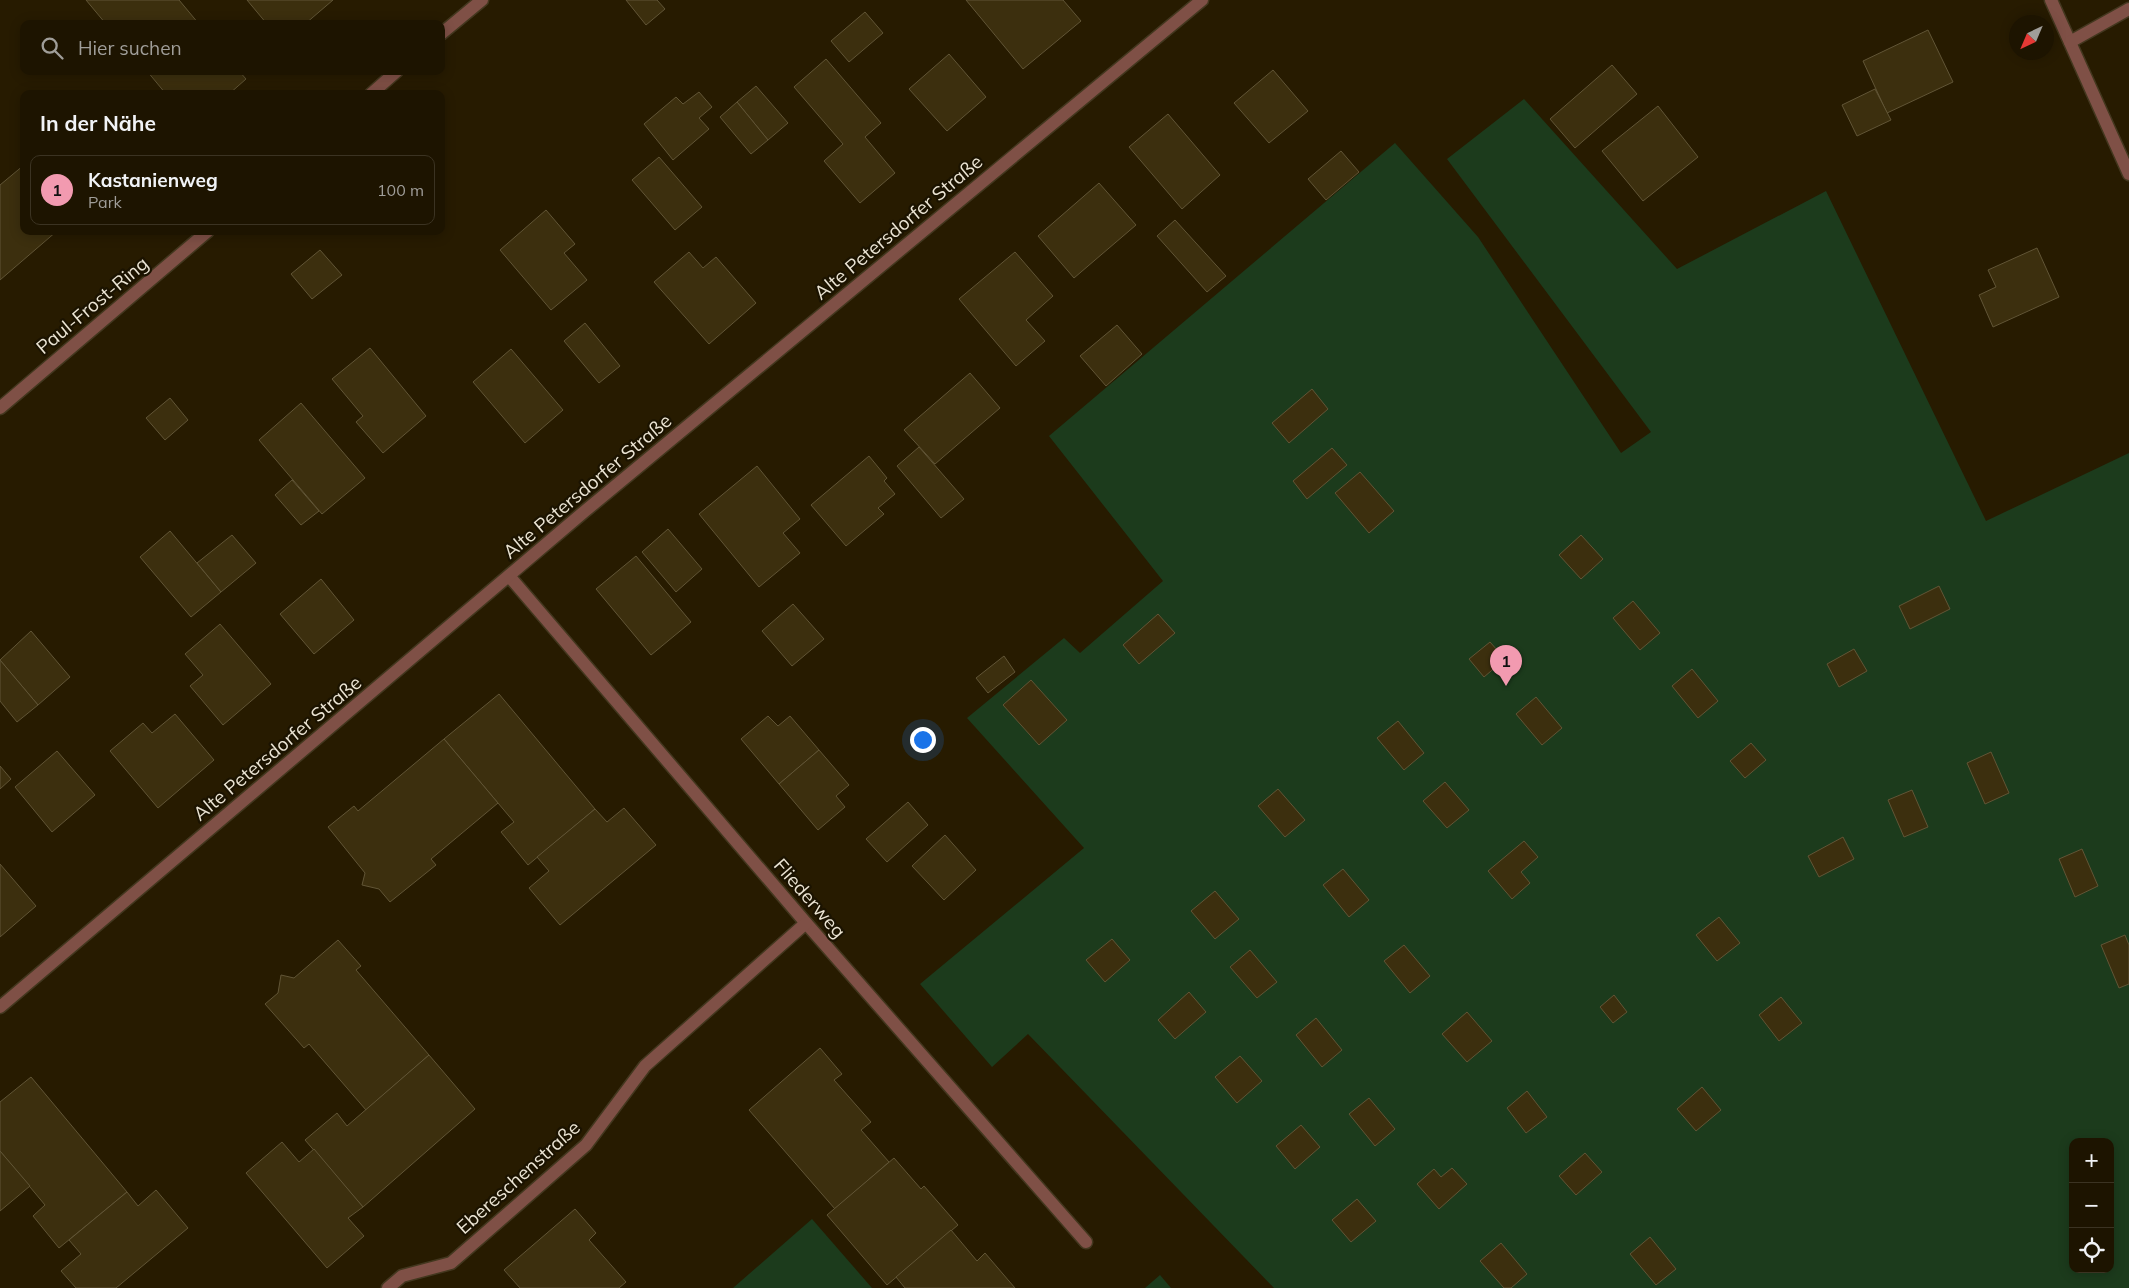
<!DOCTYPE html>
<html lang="de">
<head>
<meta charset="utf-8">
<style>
	body { margin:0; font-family:Mulish,sans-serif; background:#251d0a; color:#f1f3f6 }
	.controls { position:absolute; right:15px; bottom:15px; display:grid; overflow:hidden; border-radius:10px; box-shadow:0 2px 12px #0003 }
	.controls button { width:45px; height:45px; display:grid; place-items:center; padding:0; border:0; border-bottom:1px solid #3b3322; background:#1d1400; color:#f1f3f6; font:25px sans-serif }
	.compass { position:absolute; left:2009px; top:15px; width:45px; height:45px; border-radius:50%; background:#1d1400; box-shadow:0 2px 12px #0003; rotate:224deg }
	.you { position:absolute; left:922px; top:739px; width:18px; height:18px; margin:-12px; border:4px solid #fff; border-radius:50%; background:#1a73e8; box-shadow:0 0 0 8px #1a73e833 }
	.badge { display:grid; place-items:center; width:32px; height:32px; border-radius:50%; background:#f29ab0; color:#111; font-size:16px; font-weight:700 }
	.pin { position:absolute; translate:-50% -41px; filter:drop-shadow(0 1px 2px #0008) }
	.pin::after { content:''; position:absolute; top:26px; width:18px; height:15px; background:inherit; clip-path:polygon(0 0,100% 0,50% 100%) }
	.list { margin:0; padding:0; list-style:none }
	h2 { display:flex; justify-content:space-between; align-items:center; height:65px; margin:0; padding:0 20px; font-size:21px }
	h2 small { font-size:16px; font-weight:400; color:#a09e99 }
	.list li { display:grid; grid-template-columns:32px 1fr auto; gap:15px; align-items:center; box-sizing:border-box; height:70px; margin:0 10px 10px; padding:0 10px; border:1px solid #3b3322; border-radius:10px }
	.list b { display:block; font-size:19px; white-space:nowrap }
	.list p { margin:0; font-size:16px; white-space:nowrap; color:#a09e99 }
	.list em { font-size:16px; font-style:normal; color:#a09e99 }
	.icon { flex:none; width:28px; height:28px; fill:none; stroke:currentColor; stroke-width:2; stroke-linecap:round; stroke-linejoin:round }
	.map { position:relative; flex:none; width:2129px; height:1288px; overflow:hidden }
	.search { position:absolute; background:#1d1400; box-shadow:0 2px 12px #0003; left:20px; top:20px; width:425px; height:55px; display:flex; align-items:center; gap:12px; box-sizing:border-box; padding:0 18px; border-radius:10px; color:#a09e99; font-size:19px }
	.panel { position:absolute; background:#1d1400; box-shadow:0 2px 12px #0003; left:20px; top:90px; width:425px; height:145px; border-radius:10px }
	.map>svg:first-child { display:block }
	.green { fill:#1c3b1c; fill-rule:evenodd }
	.building { fill:#3c2f0e; stroke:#615536 }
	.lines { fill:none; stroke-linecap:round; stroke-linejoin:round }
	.minor-casing { stroke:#43371e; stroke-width:15 }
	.minor { stroke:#7f5046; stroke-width:12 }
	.labels { text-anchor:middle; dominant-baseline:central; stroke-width:4.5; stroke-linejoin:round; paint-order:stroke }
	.street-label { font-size:19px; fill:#ece5d4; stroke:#1b1300 }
</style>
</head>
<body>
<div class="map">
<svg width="2129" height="1288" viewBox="0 0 2129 1288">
	<rect width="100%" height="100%" fill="#271b00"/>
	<g class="green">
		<path d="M1524 99 1677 269 1826 191 1986 521 2129 453V1288H1274L1028 1034 992 1067 920 984 1084 848 967 718 1064 638 1080 653 1163 581 1049 436 1395 143 1478 237 1621 453 1651 432 1447 159ZM2073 1142H2110V1269H2073Z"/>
		<path d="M812 1219 872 1288H733Z"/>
		<path d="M1160 1275 1171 1288H1145Z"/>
	</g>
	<g class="building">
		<path d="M86 0H179L199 24H106Z"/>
		<path d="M247 0H333L305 24H267Z"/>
		<path d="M626 0H657L665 9 646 25Z"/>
		<path d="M966 0H1063L1081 21 1023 69Z"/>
		<path d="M865 12 883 33 849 62 831 41Z"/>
		<path d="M1928 30 1953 82 1887 113 1863 61Z"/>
		<path d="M949 54 986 97 947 131 909 89Z"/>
		<path d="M826 59 881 123 865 137 895 173 860 203 824 161 843 144 794 87Z"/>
		<path d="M1612 65 1637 94 1575 148 1550 119Z"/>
		<path d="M1273 70 1308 111 1269 143 1234 103Z"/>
		<path d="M147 71H239L246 79 229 94H166Z"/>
		<path d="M756 86 788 123 768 140 737 102Z"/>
		<path d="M1875 89 1891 120 1857 136 1842 105Z"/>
		<path d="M699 92 712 107 699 118 709 129 673 160 644 124 676 97 683 104Z"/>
		<path d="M737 102 768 140 751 154 720 117Z"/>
		<path d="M1658 106 1698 157 1643 201 1602 151Z"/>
		<path d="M1168 114 1220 175 1182 209 1129 147Z"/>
		<path d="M1341 151 1359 172 1326 200 1308 179Z"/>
		<path d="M659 157 702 207 675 230 632 180Z"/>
		<path d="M24 165V231H57L0 280V185Z"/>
		<path d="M1099 183 1136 225 1074 278 1038 236Z"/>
		<path d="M546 210 575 244 564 253 587 280 551 310 500 250Z"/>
		<path d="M1175 220 1226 276 1207 292 1157 236Z"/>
		<path d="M2037 248 2059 297 1993 327 1979 295 1996 287 1988 270Z"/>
		<path d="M320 250 342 275 312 299 291 274Z"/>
		<path d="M689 252 703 268 716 257 756 303 709 344 654 282Z"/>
		<path d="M1015 252 1053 296 1026 320 1045 341 1016 366 959 299Z"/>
		<path d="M585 323 620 366 599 383 564 341Z"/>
		<path d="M1117 325 1142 354 1106 386 1080 356Z"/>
		<path d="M370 348 426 416 383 453 356 422 363 416 332 379Z"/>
		<path d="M511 349 563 410 525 443 473 382Z"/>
		<path d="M970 373 1000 408 935 464 904 430Z"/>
		<path d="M1312 389 1328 409 1289 443 1272 423Z"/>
		<path d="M170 398 188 420 165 440 146 418Z"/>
		<path d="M301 403 365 478 322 514 259 440Z"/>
		<path d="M919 447 964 499 941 518 897 466Z"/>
		<path d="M1332 448 1347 465 1307 499 1293 481Z"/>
		<path d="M869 456 887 478 884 481 895 494 878 508 884 514 846 546 811 505Z"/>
		<path d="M757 466 800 519 783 533 800 553 759 587 699 514Z"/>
		<path d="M1360 472 1394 511 1369 533 1335 493Z"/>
		<path d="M292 480 319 511 301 525 275 495Z"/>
		<path d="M668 529 702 569 676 592 642 552Z"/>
		<path d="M170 531 221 592 191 617 140 557Z"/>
		<path d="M232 535 256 563 221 592 197 563Z"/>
		<path d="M1581 535 1603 559 1581 579 1559 555Z"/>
		<path d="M636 556 691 622 651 655 596 589Z"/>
		<path d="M321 579 354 620 314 654 280 614Z"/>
		<path d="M1939 586 1950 609 1910 629 1899 606Z"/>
		<path d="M1633 601 1660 633 1640 650 1613 618Z"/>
		<path d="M793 604 824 639 792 666 762 631Z"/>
		<path d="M1158 614 1175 633 1139 664 1123 645Z"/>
		<path d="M220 624 271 684 223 725 190 686 203 675 185 654Z"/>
		<path d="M31 631 70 677 38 705 0 660Z"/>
		<path d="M1490 642 1505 659 1484 677 1469 659Z"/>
		<path d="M1854 649 1867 671 1839 687 1827 664Z"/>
		<path d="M1004 656 1015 672 988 693 976 678Z"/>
		<path d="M0 660 38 705 17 722 0 701Z"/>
		<path d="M1692 669 1718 701 1698 718 1672 686Z"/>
		<path d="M1031 680 1067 720 1039 745 1003 705Z"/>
		<path d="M499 694 595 809 528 865 501 832 514 822 444 739Z"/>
		<path d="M1536 697 1562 728 1542 745 1516 714Z"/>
		<path d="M175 714 214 760 158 808 110 751 143 723 152 733Z"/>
		<path d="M768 716 778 726 790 716 819 750 779 784 741 739Z"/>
		<path d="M1398 721 1424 753 1404 770 1377 738Z"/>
		<path d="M444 739 498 803 431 859 436 865 390 902 379 889 362 885 365 873 328 827 354 806 358 811Z"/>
		<path d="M1751 743 1766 760 1745 778 1730 761Z"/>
		<path d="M819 750 849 785 836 796 845 807 818 830 779 784Z"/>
		<path d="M57 751 95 795 52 832 15 787Z"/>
		<path d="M1991 752 2009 793 1985 804 1967 763Z"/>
		<path d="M0 766 11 779 0 789Z"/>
		<path d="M1445 782 1469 810 1447 828 1423 801Z"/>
		<path d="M1278 789 1305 820 1285 837 1258 806Z"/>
		<path d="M1912 790 1928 827 1904 837 1888 800Z"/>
		<path d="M908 802 928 825 887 862 866 839Z"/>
		<path d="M624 808 656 845 560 925 529 888 549 871 537 857 595 809 607 822Z"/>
		<path d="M945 835 976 870 944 900 912 866Z"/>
		<path d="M1843 837 1854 859 1819 877 1808 856Z"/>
		<path d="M1524 841 1538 857 1521 872 1530 883 1512 899 1488 871Z"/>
		<path d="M2082 849 2098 886 2075 897 2059 859Z"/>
		<path d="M0 864 36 906 0 937Z"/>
		<path d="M1343 869 1369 900 1349 917 1323 885Z"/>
		<path d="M1215 891 1239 919 1215 939 1191 911Z"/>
		<path d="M1719 917 1740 943 1717 961 1696 935Z"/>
		<path d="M2125 935 2129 945V984L2119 988 2101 945Z"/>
		<path d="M1112 939 1130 960 1105 982 1086 960Z"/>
		<path d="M338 940 361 966 356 970 429 1055 366 1110 309 1044 304 1048 265 1004 278 993 281 975 294 978Z"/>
		<path d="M1404 945 1430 976 1410 993 1384 961Z"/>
		<path d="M1250 950 1277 982 1257 998 1230 967Z"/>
		<path d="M1189 992 1206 1012 1175 1039 1158 1020Z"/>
		<path d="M1614 995 1627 1012 1613 1023 1600 1007Z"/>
		<path d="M1781 997 1802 1023 1779 1041 1759 1015Z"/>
		<path d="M1467 1012 1492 1041 1467 1062 1442 1034Z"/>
		<path d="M1316 1018 1342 1050 1322 1067 1296 1035Z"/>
		<path d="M820 1048 842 1074 834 1080 871 1122 861 1130 889 1162 835 1209 749 1110Z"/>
		<path d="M429 1055 475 1109 363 1207 305 1140 337 1113 347 1126Z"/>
		<path d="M1240 1056 1262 1081 1237 1103 1215 1077Z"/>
		<path d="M31 1077 127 1192 59 1248 33 1216 45 1205 0 1151V1102Z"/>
		<path d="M1702 1087 1721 1110 1696 1131 1677 1109Z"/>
		<path d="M1527 1091 1547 1117 1526 1133 1507 1108Z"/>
		<path d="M1369 1098 1395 1129 1375 1146 1349 1114Z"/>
		<path d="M1301 1125 1320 1147 1295 1169 1276 1146Z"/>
		<path d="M282 1142 299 1162 314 1149 363 1207 348 1218 364 1236 327 1268 246 1173Z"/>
		<path d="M0 1151 30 1186 0 1211Z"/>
		<path d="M1585 1153 1602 1172 1576 1195 1559 1176Z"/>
		<path d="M894 1158 921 1189 924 1186 958 1225 887 1285 827 1215Z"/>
		<path d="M1452 1168 1467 1184 1439 1209 1417 1184 1434 1169 1441 1177Z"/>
		<path d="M156 1190 188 1228 116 1288H76L61 1271 81 1254 69 1240 127 1192 138 1206Z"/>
		<path d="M1357 1199 1376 1221 1351 1242 1332 1220Z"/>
		<path d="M575 1209 596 1233 589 1240 626 1282 619 1288H520L504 1270Z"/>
		<path d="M951 1230 977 1261 985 1253 1015 1288H905L896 1277Z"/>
		<path d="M1650 1237 1676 1269 1656 1285 1630 1254Z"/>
		<path d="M1501 1243 1527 1274 1511 1288H1504L1480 1261Z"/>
	</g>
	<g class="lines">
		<g class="minor-casing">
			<g id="minor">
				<path d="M2051 0 2129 174"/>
				<path d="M441 34 482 0"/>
				<path d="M2070 42 2129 9"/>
				<path d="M371 94 397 71"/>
				<path d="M0 408 208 231"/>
				<path d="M509 576 806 923 1086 1242"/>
				<path d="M0 1007 585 511 1202 0"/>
				<path d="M388 1288 402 1276 451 1263 586 1145 645 1066 806 923"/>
			</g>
		</g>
		<use href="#minor" class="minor"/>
	</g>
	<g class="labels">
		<g class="street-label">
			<text transform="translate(898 227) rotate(-40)">Alte Petersdorfer Straße</text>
			<text transform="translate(92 305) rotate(-40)">Paul-Frost-Ring</text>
			<text transform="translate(587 486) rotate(-40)">Alte Petersdorfer Straße</text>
			<text transform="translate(277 748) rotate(-40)">Alte Petersdorfer Straße</text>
			<text transform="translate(810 898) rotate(49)">Fliederweg</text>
			<text transform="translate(518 1177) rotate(-42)">Ebereschenstraße</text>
		</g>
	</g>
</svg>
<div class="controls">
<button>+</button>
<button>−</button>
<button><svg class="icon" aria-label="locate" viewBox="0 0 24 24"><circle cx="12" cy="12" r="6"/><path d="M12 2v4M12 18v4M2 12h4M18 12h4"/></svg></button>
</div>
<svg class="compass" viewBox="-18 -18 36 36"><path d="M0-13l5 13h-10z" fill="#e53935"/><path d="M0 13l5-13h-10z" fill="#a09e99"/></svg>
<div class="you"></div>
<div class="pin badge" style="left:1506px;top:686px">1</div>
<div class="search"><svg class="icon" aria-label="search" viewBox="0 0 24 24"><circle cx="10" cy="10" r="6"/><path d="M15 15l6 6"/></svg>Hier suchen</div>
<section class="panel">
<h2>In der Nähe<small></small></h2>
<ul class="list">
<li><span class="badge">1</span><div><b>Kastanienweg</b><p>Park</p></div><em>100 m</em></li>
</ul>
</section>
</div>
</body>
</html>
